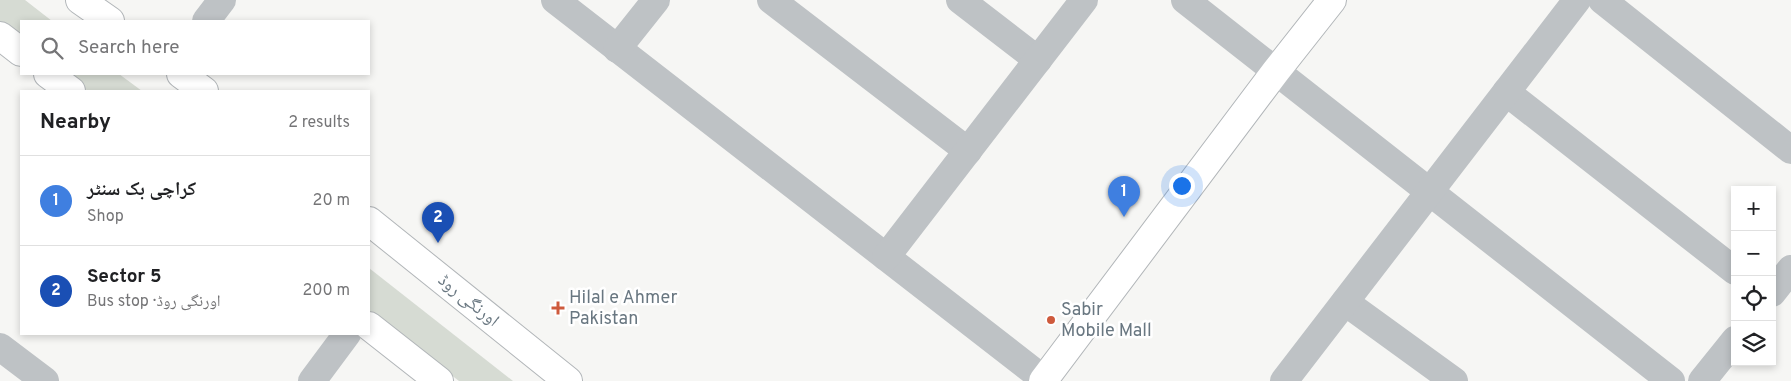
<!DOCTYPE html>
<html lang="en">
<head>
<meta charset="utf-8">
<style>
	body { margin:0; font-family:Overpass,"Noto Naskh Arabic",sans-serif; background:#f6f6f6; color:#202124 }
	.controls { position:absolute; right:15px; bottom:15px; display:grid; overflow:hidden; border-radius:0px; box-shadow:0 2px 8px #0003 }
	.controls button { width:45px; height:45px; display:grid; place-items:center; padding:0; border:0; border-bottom:1px solid #e0e0e0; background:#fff; color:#202124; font:25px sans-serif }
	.you { position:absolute; left:1181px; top:185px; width:18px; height:18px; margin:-12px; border:4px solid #fff; border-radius:50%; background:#1a73e8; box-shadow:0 0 0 8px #1a73e833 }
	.badge { display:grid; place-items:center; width:32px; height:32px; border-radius:50%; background:#ce5a3c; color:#fff; font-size:16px; font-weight:700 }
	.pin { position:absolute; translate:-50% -41px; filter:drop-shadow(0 1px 2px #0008) }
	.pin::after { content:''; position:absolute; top:26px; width:18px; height:15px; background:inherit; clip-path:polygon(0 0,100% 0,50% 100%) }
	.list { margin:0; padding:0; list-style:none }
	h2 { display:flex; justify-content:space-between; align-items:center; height:65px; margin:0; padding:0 20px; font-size:21px }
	h2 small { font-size:16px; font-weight:400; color:#757577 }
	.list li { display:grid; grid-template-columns:32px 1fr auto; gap:15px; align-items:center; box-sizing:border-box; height:90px; padding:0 20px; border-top:1px solid #e0e0e0 }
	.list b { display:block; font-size:19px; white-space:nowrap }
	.list p { margin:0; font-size:16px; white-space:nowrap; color:#757577 }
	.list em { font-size:16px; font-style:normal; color:#757577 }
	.icon { flex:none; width:28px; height:28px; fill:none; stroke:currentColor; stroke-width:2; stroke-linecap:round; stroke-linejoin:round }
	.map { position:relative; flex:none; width:1791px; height:381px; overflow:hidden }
	.search { position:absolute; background:#fff; box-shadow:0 2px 8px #0003; left:20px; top:20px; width:350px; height:55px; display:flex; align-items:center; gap:12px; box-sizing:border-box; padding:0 18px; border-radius:0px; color:#757577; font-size:19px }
	.panel { position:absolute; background:#fff; box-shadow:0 2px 8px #0003; left:20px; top:90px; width:350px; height:245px; border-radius:0px }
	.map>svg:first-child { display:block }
	.green { fill:#d6dbd3 }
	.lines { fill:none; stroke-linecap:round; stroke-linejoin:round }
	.major-casing { stroke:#b2b6b9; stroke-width:30 }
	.minor { stroke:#bec2c5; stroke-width:28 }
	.major { stroke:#fff; stroke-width:28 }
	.poi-dot { fill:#ce5a3c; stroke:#fff; stroke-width:2 }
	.labels { text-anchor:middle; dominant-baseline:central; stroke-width:5; stroke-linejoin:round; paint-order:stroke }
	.poi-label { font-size:18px; fill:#697781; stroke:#fff; text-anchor:start }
	.street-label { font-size:18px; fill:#697781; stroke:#fff }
</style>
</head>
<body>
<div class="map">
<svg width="1791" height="381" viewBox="0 0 1791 381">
	<rect width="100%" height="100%" fill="#f6f6f4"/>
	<g class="green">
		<path d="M0 0H25L52 21H21V39L0 23Z"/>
		<path d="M65 74H119L142 91H88Z"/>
		<path d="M369 268 513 381H459L369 311Z"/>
	</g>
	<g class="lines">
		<g class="major-casing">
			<g id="major">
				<path d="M80 0 110 21"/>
				<path d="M0 36 21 52"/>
				<path d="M48 74 71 91"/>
				<path d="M181 74 204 91"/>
				<path d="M369 221 568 381"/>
				<path d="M369 326 439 381"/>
				<path d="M1043 381 1276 71 1332 0"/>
			</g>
		</g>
		<g class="minor">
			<path d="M555 0 1046 381"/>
			<path d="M771 0 968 151"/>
			<path d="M960 0 1038 60"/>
			<path d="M1185 0 1671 381"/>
			<path d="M1602 0 1791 150"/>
			<path d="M206 21 222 0"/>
			<path d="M617 49 656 0"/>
			<path d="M1506 92 1735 271"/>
			<path d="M886 257 1084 0"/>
			<path d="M1772 293 1791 269"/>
			<path d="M1345 302 1454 381"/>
			<path d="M0 347 45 381"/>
			<path d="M312 381 347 334"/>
			<path d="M1284 381 1577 0"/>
			<path d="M1702 381 1735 340"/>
		</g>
		<use href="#major" class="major"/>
	</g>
	<g class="poi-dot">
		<path d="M555.5 300.5h5v5h5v5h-5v5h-5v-5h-5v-5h5z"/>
		<circle cx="1051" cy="320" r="5"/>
	</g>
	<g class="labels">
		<g class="poi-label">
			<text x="569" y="298">Hilal e Ahmer<tspan x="569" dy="21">Pakistan</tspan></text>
			<text x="1061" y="310">Sabir<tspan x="1061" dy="21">Mobile Mall</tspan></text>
		</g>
		<g class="street-label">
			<text transform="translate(468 301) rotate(39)">اورنگی روڈ</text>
		</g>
	</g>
</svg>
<div class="controls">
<button>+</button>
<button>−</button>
<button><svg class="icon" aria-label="locate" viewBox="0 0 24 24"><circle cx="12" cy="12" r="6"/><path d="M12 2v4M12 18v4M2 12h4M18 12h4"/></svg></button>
<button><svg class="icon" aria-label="layers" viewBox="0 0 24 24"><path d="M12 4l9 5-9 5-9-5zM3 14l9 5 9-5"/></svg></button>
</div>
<div class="you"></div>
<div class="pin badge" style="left:1124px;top:217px;background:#3f7fe0">1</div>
<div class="pin badge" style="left:438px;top:243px;background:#1a4fb4">2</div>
<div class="search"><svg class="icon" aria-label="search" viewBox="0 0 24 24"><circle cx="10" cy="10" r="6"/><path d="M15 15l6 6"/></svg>Search here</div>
<section class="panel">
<h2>Nearby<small>2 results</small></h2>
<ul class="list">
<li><span class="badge" style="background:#3f7fe0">1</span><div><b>کراچی بک سنٹر</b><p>Shop</p></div><em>20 m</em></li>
<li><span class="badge" style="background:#1a4fb4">2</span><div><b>Sector 5</b><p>Bus stop · اورنگی روڈ</p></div><em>200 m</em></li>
</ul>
</section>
</div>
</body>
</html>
